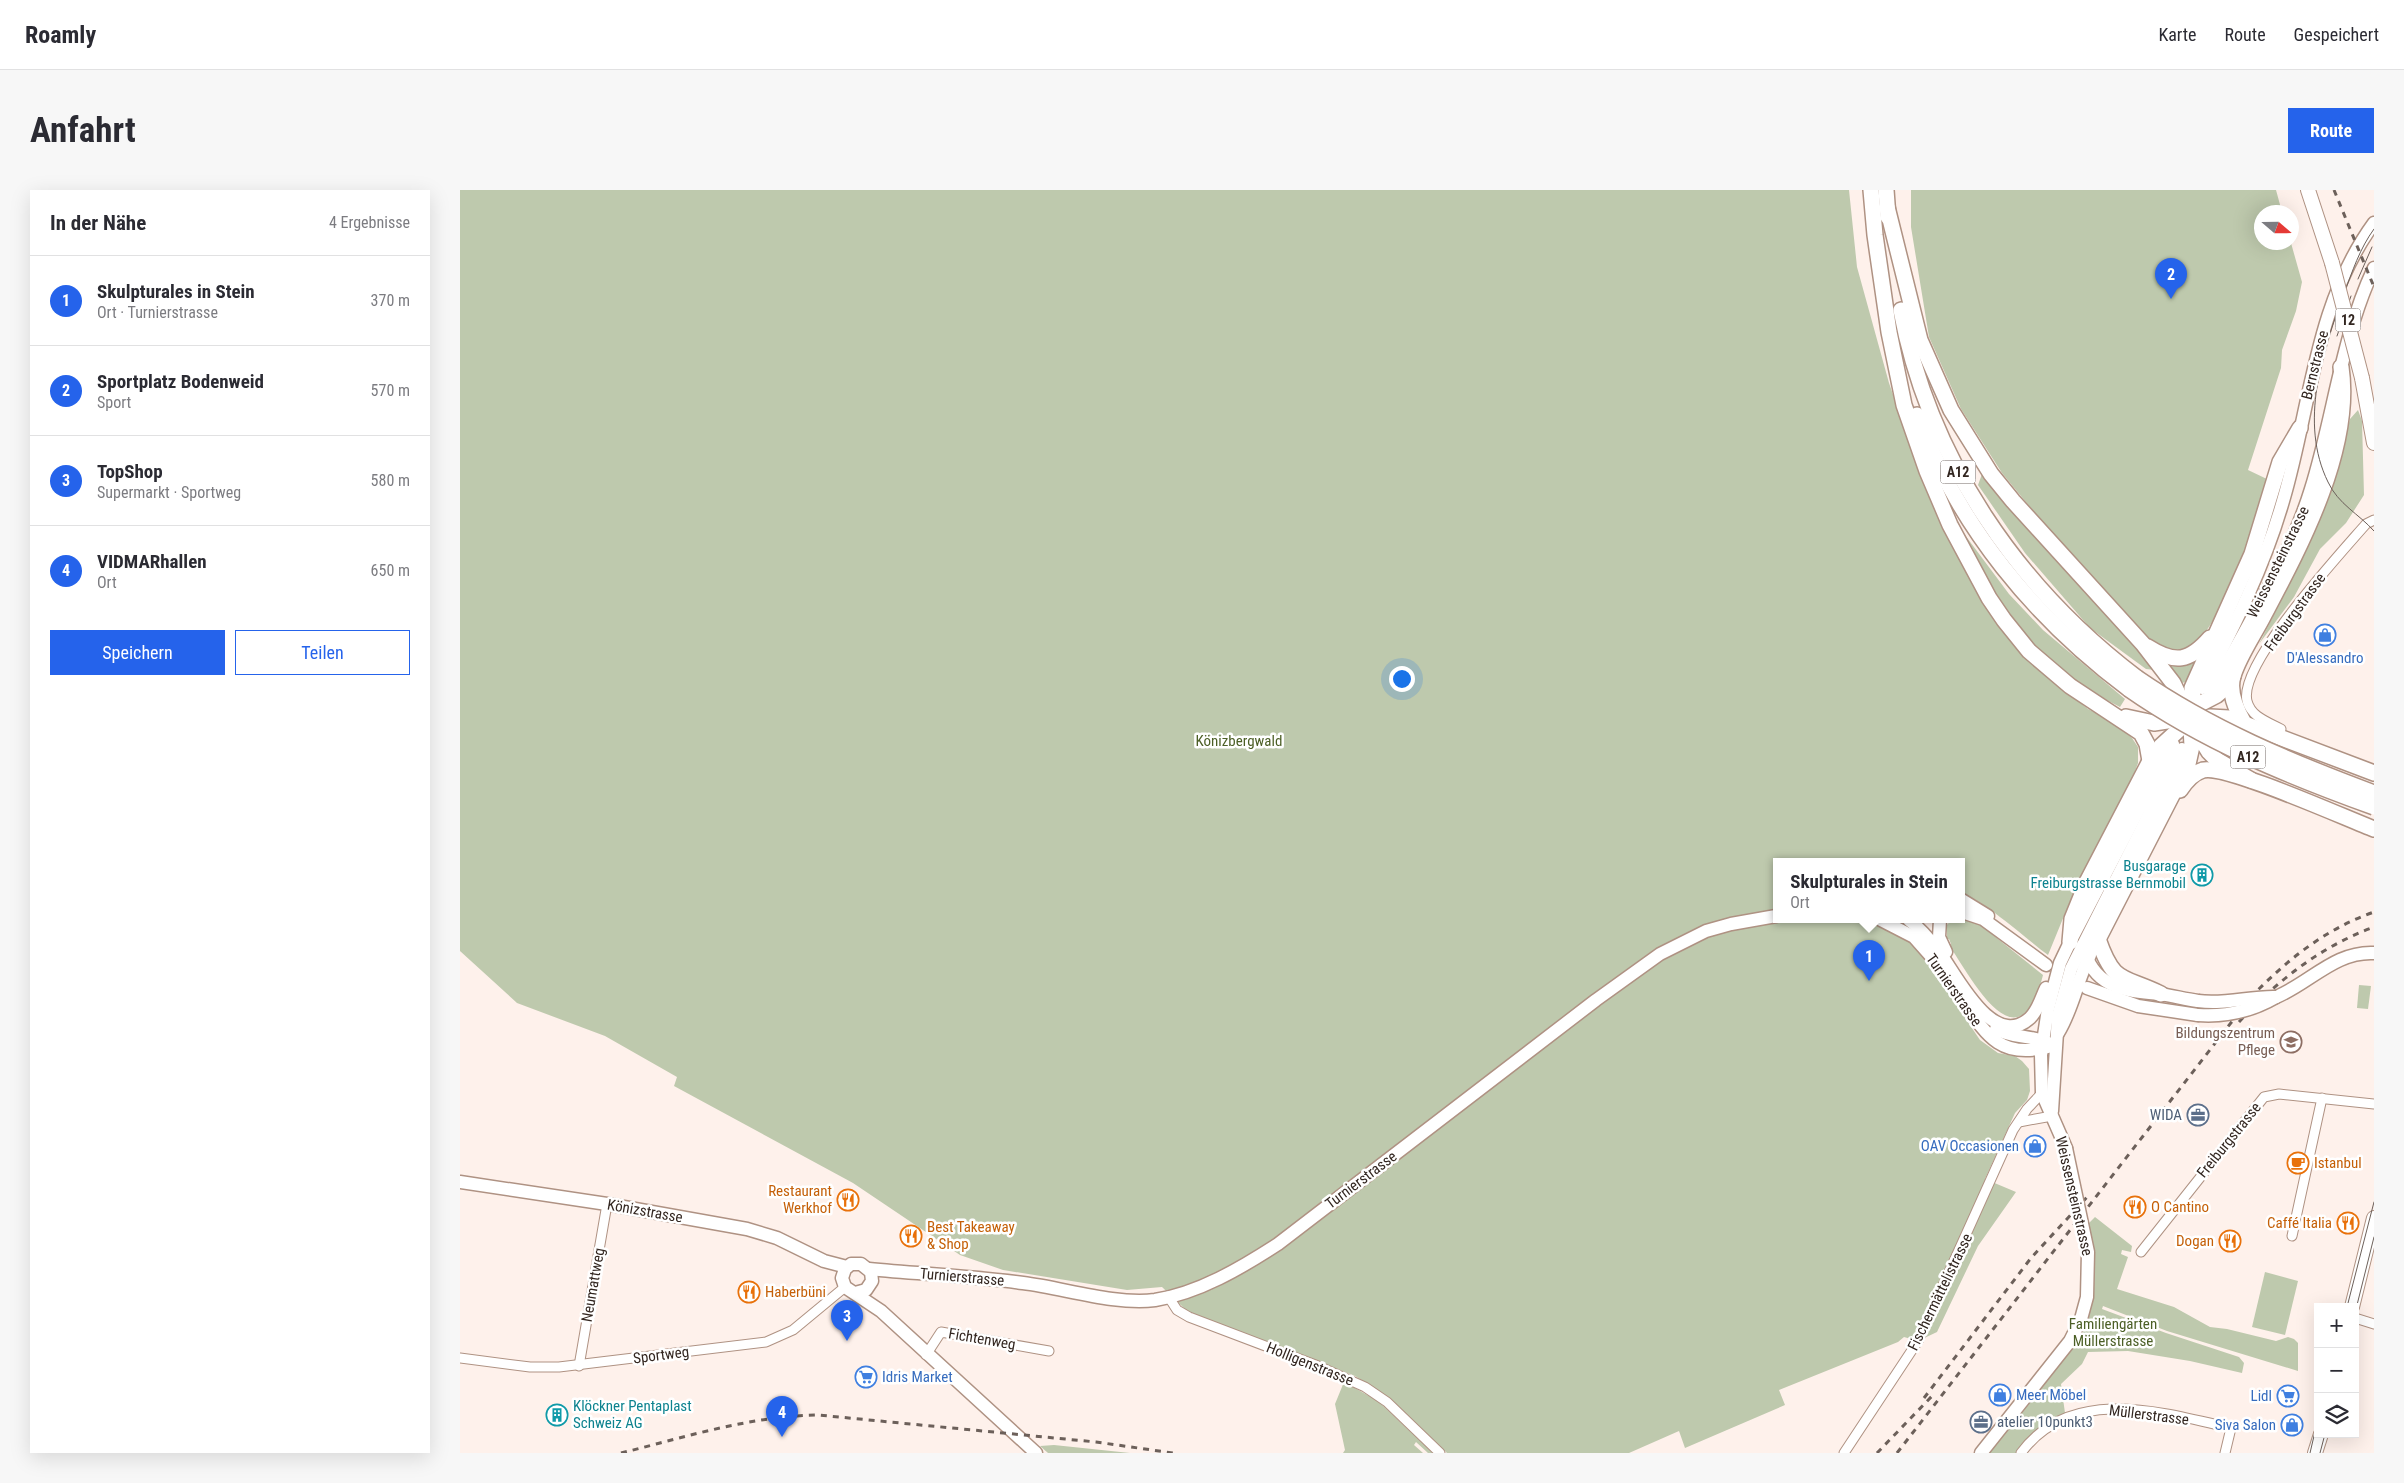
<!DOCTYPE html>
<html lang="de">
<head>
<meta charset="utf-8">
<style>
	body { margin:0; font-family:"Roboto Condensed",sans-serif; background:#f7f7f7; color:#2b2b33 }
	.controls { position:absolute; right:15px; bottom:15px; display:grid; overflow:hidden; border-radius:0px; box-shadow:0 5px 20px #0002 }
	.controls button { width:45px; height:45px; display:grid; place-items:center; padding:0; border:0; border-bottom:1px solid #e1e1e2; background:#fff; color:#2b2b33; font:25px sans-serif }
	.compass { position:absolute; left:1794px; top:15px; width:45px; height:45px; border-radius:50%; background:#fff; box-shadow:0 5px 20px #0002; rotate:110deg }
	.you { position:absolute; left:941px; top:488px; width:18px; height:18px; margin:-12px; border:4px solid #fff; border-radius:50%; background:#1a73e8; box-shadow:0 0 0 8px #1a73e833 }
	.badge { display:grid; place-items:center; width:32px; height:32px; border-radius:50%; background:#2563eb; color:#fff; font-size:16px; font-weight:700 }
	.pin { position:absolute; translate:-50% -41px; filter:drop-shadow(0 1px 2px #0008) }
	.pin::after { content:''; position:absolute; top:26px; width:18px; height:15px; background:inherit; clip-path:polygon(0 0,100% 0,50% 100%) }
	.popup { position:absolute; left:1313px; top:668px; width:192px; height:65px; box-sizing:border-box; display:grid; place-content:center; border-radius:0px; background:#fff; filter:drop-shadow(0 1px 4px #0005); font-size:16px; white-space:nowrap; color:#7c7c81 }
	.popup b { font-size:19px; color:#2b2b33 }
	.popup::after { content:''; position:absolute; left:50%; top:100%; margin-left:-10px; border:10px solid transparent; border-top-color:#fff }
	.list { margin:0; padding:0; list-style:none }
	h2 { display:flex; justify-content:space-between; align-items:center; height:65px; margin:0; padding:0 20px; font-size:21px }
	h2 small { font-size:16px; font-weight:400; color:#7c7c81 }
	.list li { display:grid; grid-template-columns:32px 1fr auto; gap:15px; align-items:center; box-sizing:border-box; height:90px; padding:0 20px; border-top:1px solid #e1e1e2 }
	.list b { display:block; font-size:19px; white-space:nowrap }
	.list p { margin:0; font-size:16px; white-space:nowrap; color:#7c7c81 }
	.list em { font-size:16px; font-style:normal; color:#7c7c81 }
	.actions { display:flex; gap:10px; padding:15px 20px }
	.actions a { flex:1; padding:11px 0; border:1px solid #2563eb; border-radius:0px; text-align:center; font-size:18px; color:#2563eb }
	.actions .main { background:#2563eb; color:#fff }
	.icon { flex:none; width:28px; height:28px; fill:none; stroke:currentColor; stroke-width:2; stroke-linecap:round; stroke-linejoin:round }
	.map { position:relative; flex:none; width:1914px; height:1263px; overflow:hidden; border-radius:0px }
	header { display:flex; align-items:center; gap:30px; box-sizing:border-box; height:70px; padding:0 25px; background:#fff; border-bottom:1px solid #e1e1e2 }
	header strong { font-size:24px }
	nav { display:flex; gap:28px; margin-inline-start:auto; font-size:18px }
	.intro { display:flex; align-items:center; justify-content:space-between; box-sizing:border-box; height:120px; padding:0 30px }
	h1 { margin:0; font-size:35px }
	.button { padding:12px 22px; border-radius:0px; background:#2563eb; color:#fff; font-size:18px; font-weight:700 }
	main { display:flex; gap:30px; padding:0 30px }
	aside { flex:1; background:#fff; border-radius:0px; box-shadow:0 5px 20px #0002 }
	.map>svg:first-child { display:block }
	.green { fill:#bec9ad }
	.lines { fill:none; stroke-linecap:round; stroke-linejoin:round }
	.minor-casing { stroke:#af9283; stroke-width:11 }
	.secondary-casing { stroke:#af9283; stroke-width:15 }
	.primary-casing { stroke:#af9283; stroke-width:16 }
	.motorway-casing { stroke:#af9283; stroke-width:18 }
	.minor { stroke:#fff; stroke-width:9 }
	.secondary { stroke:#fff; stroke-width:12 }
	.primary { stroke:#fff; stroke-width:14 }
	.motorway { stroke:#fff; stroke-width:15 }
	.tram { stroke:#6c605a; stroke-width:1 }
	.rail { stroke:#6c605a; stroke-width:3; stroke-dasharray:6 6; stroke-linecap:butt }
	.secondary-bridge-casing { stroke:#af9283; stroke-width:15; stroke-linecap:butt }
	.primary-bridge-casing { stroke:#af9283; stroke-width:16; stroke-linecap:butt }
	.motorway-bridge-casing { stroke:#af9283; stroke-width:18; stroke-linecap:butt }
	.secondary-bridge { stroke:#fff; stroke-width:12 }
	.primary-bridge { stroke:#fff; stroke-width:14 }
	.motorway-bridge { stroke:#fff; stroke-width:15 }
	.labels { text-anchor:middle; dominant-baseline:central; stroke-width:5; stroke-linejoin:round; paint-order:stroke }
	.shield { fill:#fff; stroke:#706763; stroke-width:1 }
	.shield-label { font-size:14px; font-weight:bold; fill:#322620 }
	.street-label { font-size:15px; fill:#322620; stroke:#fff }
	.shop-label { font-size:15px; fill:#366cbe; stroke:#fff; text-anchor:end }
	.park-label { font-size:15px; fill:#4c5f26; stroke:#fff }
	.culture-label { font-size:15px; fill:#0d838f; stroke:#fff; text-anchor:end }
	.education-label { font-size:15px; fill:#785e54; stroke:#fff; text-anchor:end }
	.service-label { font-size:15px; fill:#4e5e75; stroke:#fff; text-anchor:end }
	.food-label { font-size:15px; fill:#c56008; stroke:#fff; text-anchor:start }
</style>
</head>
<body>
<header>
<strong>Roamly</strong>
<nav><a>Karte</a><a>Route</a><a>Gespeichert</a></nav>
</header>
<div class="intro"><h1>Anfahrt</h1><a class="button">Route</a></div>
<main>
<aside>
<h2>In der Nähe<small>4 Ergebnisse</small></h2>
<ul class="list">
<li><span class="badge">1</span><div><b>Skulpturales in Stein</b><p>Ort · Turnierstrasse</p></div><em>370 m</em></li>
<li><span class="badge">2</span><div><b>Sportplatz Bodenweid</b><p>Sport</p></div><em>570 m</em></li>
<li><span class="badge">3</span><div><b>TopShop</b><p>Supermarkt · Sportweg</p></div><em>580 m</em></li>
<li><span class="badge">4</span><div><b>VIDMARhallen</b><p>Ort</p></div><em>650 m</em></li>
</ul>
<div class="actions"><a class="main">Speichern</a><a>Teilen</a></div>
</aside>
<div class="map">
<svg width="1914" height="1263" viewBox="0 0 1914 1263">
	<rect width="100%" height="100%" fill="#fef1eb"/>
	<g class="green">
		<path d="M0 0H1389L1397 77 1429 193 1454 266 1494 360 1522 408 1604 500 1628 519 1660 536 1672 548 1678 557V573L1670 595 1613 704 1588 765C1570 752 1520 707 1502 704V672H1316V730H1448L1460 761 1520 850 1538 863 1555 866 1562 871 1569 879 1570 901 1567 910 1555 923 1525 989 1556 1002 1518 1056 1477 1142 1458 1151 1444 1147 1438 1152 1319 1200 1325 1215 1225 1258 1219 1241 1169 1263H987C958 1235 931 1206 895 1186L727 1121 702 1097 667 1100 543 1080 500 1065 393 993 214 896 217 887 145 846 57 813 0 761Z"/>
		<path d="M1451 0H1816L1822 22H1802V52L1831 53 1842 92 1836 121 1822 160 1821 178 1788 280 1809 290 1791 350 1764 414 1733 461 1708 463 1678 441 1597 350 1542 283 1501 219 1469 147 1451 37Z"/>
		<path d="M1898 220 1902 231 1904 305 1886 333 1860 359 1834 407 1799 454 1838 377 1861 325 1881 264 1890 229Z"/>
		<path d="M1522 284 1695 480 1686 479 1630 438 1565 363 1518 295Z"/>
		<path d="M1499 337 1549 404 1583 440 1665 509 1660 517C1609 492 1564 454 1533 405 1520 384 1510 359 1499 337Z"/>
		<path d="M1739 468 1728 492 1720 493 1703 473Z"/>
		<path d="M1502 728 1518 733 1583 785C1559 880 1513 791 1489 755L1491 754 1489 749H1487V735L1491 730Z"/>
		<path d="M1899 795 1911 796 1908 819 1897 818Z"/>
		<path d="M1635 1027 1672 1056 1671 1062 1662 1060 1661 1064 1668 1067 1657 1099 1714 1117 1750 1137 1767 1139 1816 1151 1828 1147 1834 1149 1838 1153V1181L1707 1141 1643 1116 1642 1119 1706 1143 1779 1167 1784 1173 1782 1183 1730 1171 1668 1161 1628 1162 1622 1174 1601 1194 1605 1223 1579 1239 1556 1263H1522L1620 1133 1624 1038Z"/>
		<path d="M1805 1082 1838 1091 1825 1145 1792 1137Z"/>
		<path d="M884 1192 918 1211 973 1263H968L956 1252 954 1255 963 1263H883L885 1260 875 1214Z"/>
		<path d="M594 1255 670 1263H588L580 1256Z"/>
	</g>
	<g class="lines">
		<g class="minor-casing">
			<g id="minor">
				<path d="M1821 539C1808 532 1791 527 1787 511 1778 474 1881 363 1906 334L1914 330"/>
				<path d="M1559 932 1592 926"/>
				<path d="M1832 1046 1862 908"/>
				<path d="M1681 1062 1804 907 1819 904 1914 914"/>
				<path d="M708 1106 717 1120 729 1127 858 1176 905 1197 927 1212 980 1263"/>
				<path d="M1895 1128 1914 1134"/>
				<path d="M466 1165 481 1142 589 1161"/>
				<path d="M0 1168 70 1177H99L306 1152 333 1140 385 1097"/>
				<path d="M119 1176 147 1014"/>
				<path d="M1384 1263 1458 1151 1553 940 1567 919 1582 903"/>
				<path d="M1561 1263C1611 1195 1702 1222 1771 1238L1765 1263"/>
			</g>
		</g>
		<g class="secondary-casing">
			<g id="secondary">
				<path d="M1742 498C1774 437 1804 377 1823 311 1851 217 1854 115 1914 33"/>
				<path d="M1751 503C1785 439 1830 368 1851 299 1874 226 1881 148 1914 78"/>
				<path d="M1502 710 1528 726"/>
				<path d="M1502 722 1523 729 1586 775"/>
				<path d="M1421 730 1454 747 1477 773"/>
				<path d="M1449 730C1461 739 1471 751 1480 763 1497 786 1533 861 1570 828 1579 819 1581 808 1586 798"/>
				<path d="M1480 730 1479 747 1486 762"/>
				<path d="M1623 755C1632 797 1663 801 1700 804 1713 806 1725 809 1738 811"/>
				<path d="M1627 798 1678 816 1738 825"/>
				<path d="M1816 807C1850 793 1875 761 1914 763"/>
				<path d="M1504 812C1527 846 1541 869 1588 857"/>
				<path d="M1536 839C1552 848 1571 845 1588 853"/>
				<path d="M1598 843C1613 819 1617 790 1630 765"/>
				<path d="M1592 921 1598 826 1611 779 1722 559"/>
				<path d="M1606 958 1582 903 1581 865 1588 819 1600 773 1610 752 1713 554"/>
				<path d="M0 992 147 1014 287 1039 317 1048 364 1071 387 1077"/>
				<path d="M409 1079C460 1084 512 1086 563 1093 604 1098 654 1115 695 1110 739 1103 781 1078 818 1054L1136 810 1200 764 1246 741 1271 734 1316 726"/>
				<path d="M395 1103 406 1100 412 1091 411 1082 401 1074H391L385 1079 382 1088 385 1097 421 1121 576 1263"/>
				<path d="M1521 1263 1610 1151 1621 1129 1627 1107 1628 1062"/>
			</g>
		</g>
		<g class="primary-casing">
			<g id="primary">
				<path d="M1848 0 1872 73"/>
				<path d="M1902 188 1914 253"/>
				<path d="M1892 1117 1914 1028"/>
				<path d="M1855 1263 1861 1244"/>
			</g>
		</g>
		<g class="motorway-casing">
			<g id="motorway">
				<path d="M1411 0 1415 45 1429 142 1444 215 1467 281 1490 335 1529 408 1544 430 1569 461 1610 496 1681 543 1687 554 1690 571"/>
				<path d="M1426 0 1428 27"/>
				<path d="M1427 17 1460 150 1491 220 1531 284 1553 311 1683 454 1713 493 1723 514 1731 537 1732 556 1728 574 1634 757"/>
				<path d="M1441 120C1469 269 1557 397 1677 488"/>
				<path d="M1457 225C1498 336 1575 429 1669 499"/>
				<path d="M1688 457C1715 474 1729 472 1750 448"/>
				<path d="M1666 527 1694 533 1707 531 1757 505 1766 497 1773 486"/>
				<path d="M1784 533C1776 519 1768 502 1773 486 1779 466 1795 443 1804 425 1841 355 1893 258 1881 177"/>
				<path d="M1791 590 1757 570 1749 562 1741 549 1736 530 1732 498 1792 364 1820 272 1840 238"/>
				<path d="M1720 600C1726 591 1733 583 1743 580 1766 574 1885 628 1914 639"/>
				<path d="M1638 749C1654 795 1662 785 1701 804"/>
				<path d="M1610 752 1612 729 1627 692 1690 571 1701 556 1724 535 1750 527 1769 528 1914 583"/>
			</g>
		</g>
		<use href="#minor" class="minor"/>
		<use href="#secondary" class="secondary"/>
		<use href="#primary" class="primary"/>
		<use href="#motorway" class="motorway"/>
		<g class="tram">
			<path d="M1914 39C1900 58 1892 82 1884 104 1862 162 1839 233 1868 292 1878 314 1899 324 1914 341"/>
			<path d="M1898 89 1912 57"/>
			<path d="M1877 146 1891 106"/>
			<path d="M1887 1117 1914 1012"/>
			<path d="M1895 1123 1914 1047"/>
			<path d="M1850 1263 1858 1229"/>
			<path d="M1860 1263 1865 1244"/>
		</g>
		<g class="rail">
			<path d="M1874 0 1914 97"/>
			<path d="M1779 832C1818 790 1860 757 1914 737"/>
			<path d="M1464 1208 1571 1068 1629 1005"/>
			<path d="M161 1263C226 1247 290 1226 358 1225L636 1252 713 1263"/>
			<path d="M1417 1263 1474 1204"/>
			<path d="M1437 1263 1791 807C1827 770 1865 739 1914 722"/>
		</g>
		<g class="secondary-bridge-casing">
			<g id="secondary-bridge">
				<path d="M1738 811C1765 815 1790 806 1816 807"/>
				<path d="M1738 825C1766 827 1792 821 1816 807"/>
				<path d="M1606 958 1628 1062"/>
			</g>
		</g>
		<g class="primary-bridge-casing">
			<path id="primary-bridge" d="M1872 73 1902 188"/>
		</g>
		<g class="motorway-bridge-casing">
			<g id="motorway-bridge">
				<path d="M1677 488C1751 539 1831 572 1914 603"/>
				<path d="M1669 499C1745 552 1828 586 1914 617"/>
			</g>
		</g>
		<use href="#secondary-bridge" class="secondary-bridge"/>
		<use href="#primary-bridge" class="primary-bridge"/>
		<use href="#motorway-bridge" class="motorway-bridge"/>
	</g>
	<defs>
		<g id="shop-ring" transform="scale(1.125)"><circle r="9.5" fill="#fff" stroke="#3f7fe0" stroke-width="1.5"/><path d="M-5-2.5h2.3a2.7 3.5 0 0 1 5.4 0H5L5.5 6h-11ZM-1.5-2.5h3a1.5 2.3 0 0 0-3 0Z" fill="#3f7fe0"/></g>
		<g id="building-ring" transform="scale(1.125)"><circle r="9.5" fill="#fff" stroke="#0f9aa8" stroke-width="1.5"/><path d="M-4-6H4V6H1V3H-1V6H-4ZM-2.5-4.3h1.7v1.8h-1.7ZM.8-4.3h1.7v1.8H.8ZM-2.5-1h1.7V.8h-1.7ZM.8-1h1.7V.8H.8Z" fill="#0f9aa8"/></g>
		<g id="school-ring" transform="scale(1.125)"><circle r="9.5" fill="#fff" stroke="#8d6e63" stroke-width="1.5"/><path d="M0-5L7-2L0 1L-7-2ZM-4 1L0 2.5L4 1V4Q0 6-4 4Z" fill="#8d6e63"/></g>
		<g id="office-ring" transform="scale(1.125)"><circle r="9.5" fill="#fff" stroke="#5c6f8a" stroke-width="1.5"/><path d="M-6-3h4V-5.5h4V-3h4V5H-6ZM-1-4.5V-3h2v-1.5ZM-6 0V1H6V0Z" fill="#5c6f8a"/></g>
		<g id="cafe-ring" transform="scale(1.125)"><circle r="9.5" fill="#fff" stroke="#e8710a" stroke-width="1.5"/><path d="M-5.5-4.5H6V0H3Q3 3.5 0 3.5H-2.5Q-5.5 3.5-5.5 0ZM3-3.2v2h1.7v-2ZM-6 4.5H4V6H-6Z" fill="#e8710a"/></g>
		<g id="restaurant-ring" transform="scale(1.125)"><circle r="9.5" fill="#fff" stroke="#e8710a" stroke-width="1.5"/><path d="M-5-6h1v4h1v-4h1v4h1v-4h1v5L-1.5 .5V6h-2V.5L-5-1ZM5-6V6H3V1.5H1.5Q1.5-4 5-6Z" fill="#e8710a"/></g>
		<g id="supermarket-ring" transform="scale(1.125)"><circle r="9.5" fill="#fff" stroke="#3f7fe0" stroke-width="1.5"/><path d="M-6-5.5h2.5l.6 2H6L4.5 2H-2.5L-4.4-4H-6ZM-1.5 3.2a1.3 1.3 0 1 0 .1 0ZM3 3.2a1.3 1.3 0 1 0 .1 0Z" fill="#3f7fe0"/></g>
	</defs>
	<g fill-rule="evenodd">
		<use href="#shop-ring" x="1865" y="445"/>
		<use href="#building-ring" x="1742" y="685"/>
		<use href="#school-ring" x="1831" y="852"/>
		<use href="#office-ring" x="1738" y="925"/>
		<use href="#shop-ring" x="1575" y="956"/>
		<use href="#cafe-ring" x="1838" y="973"/>
		<use href="#restaurant-ring" x="388" y="1010"/>
		<use href="#restaurant-ring" x="1675" y="1017"/>
		<use href="#restaurant-ring" x="1888" y="1033"/>
		<use href="#restaurant-ring" x="451" y="1046"/>
		<use href="#restaurant-ring" x="1770" y="1051"/>
		<use href="#restaurant-ring" x="289" y="1102"/>
		<use href="#supermarket-ring" x="406" y="1187"/>
		<use href="#shop-ring" x="1540" y="1205"/>
		<use href="#supermarket-ring" x="1828" y="1206"/>
		<use href="#building-ring" x="97" y="1225"/>
		<use href="#office-ring" x="1521" y="1232"/>
		<use href="#shop-ring" x="1832" y="1235"/>
	</g>
	<g class="labels">
		<g class="shield">
			<rect x="1875.5" y="118.5" width="25" height="23" rx="4"/>
			<rect x="1480.5" y="270.5" width="35" height="23" rx="4"/>
			<rect x="1770.5" y="555.5" width="35" height="23" rx="4"/>
		</g>
		<g class="shield-label">
			<text x="1888" y="130">12</text>
			<text x="1498" y="282">A12</text>
			<text x="1788" y="567">A12</text>
		</g>
		<g class="street-label">
			<text transform="translate(1855 175) rotate(-76)">Bernstrasse</text>
			<text transform="translate(1818 372) rotate(-64)">Weissensteinstrasse</text>
			<text transform="translate(1835 422) rotate(-54)">Freiburgstrasse</text>
			<text transform="translate(1494 800) rotate(55)">Turnierstrasse</text>
			<text transform="translate(1769 950) rotate(-51)">Freiburgstrasse</text>
			<text transform="translate(901 990) rotate(-37)">Turnierstrasse</text>
			<text transform="translate(1614 1006) rotate(77)">Weissensteinstrasse</text>
			<text transform="translate(185 1021) rotate(10)">Könizstrasse</text>
			<text transform="translate(502 1087) rotate(5)">Turnierstrasse</text>
			<text transform="translate(133 1095) rotate(-80)">Neumattweg</text>
			<text transform="translate(1480 1102) rotate(-64)">Fischermättelistrasse</text>
			<text transform="translate(522 1149) rotate(10)">Fichtenweg</text>
			<text transform="translate(201 1165) rotate(-7)">Sportweg</text>
			<text transform="translate(850 1174) rotate(22)">Holligenstrasse</text>
			<text transform="translate(1689 1225) rotate(7)">Müllerstrasse</text>
		</g>
		<g class="shop-label">
			<text x="1865" y="468" text-anchor="middle">D'Alessandro</text>
			<text x="1559" y="956">OAV Occasionen</text>
			<text x="422" y="1187" text-anchor="start">Idris Market</text>
			<text x="1556" y="1205" text-anchor="start">Meer Möbel</text>
			<text x="1812" y="1206">Lidl</text>
			<text x="1816" y="1235">Siva Salon</text>
		</g>
		<g class="park-label">
			<text x="779" y="551">Könizbergwald</text>
			<text x="1653" y="1134">Familiengärten<tspan x="1653" dy="17">Müllerstrasse</tspan></text>
		</g>
		<g class="culture-label">
			<text x="1726" y="676">Busgarage<tspan x="1726" dy="17">Freiburgstrasse Bernmobil</tspan></text>
			<text x="113" y="1216" text-anchor="start">Klöckner Pentaplast<tspan x="113" dy="17">Schweiz AG</tspan></text>
		</g>
		<g class="education-label">
			<text x="1815" y="843">Bildungszentrum<tspan x="1815" dy="17">Pflege</tspan></text>
		</g>
		<g class="service-label">
			<text x="1722" y="925">WIDA</text>
			<text x="1537" y="1232" text-anchor="start">atelier 10punkt3</text>
		</g>
		<g class="food-label">
			<text x="1854" y="973">Istanbul</text>
			<text x="372" y="1001" text-anchor="end">Restaurant<tspan x="372" dy="17">Werkhof</tspan></text>
			<text x="1691" y="1017">O Cantino</text>
			<text x="1872" y="1033" text-anchor="end">Caffé Italia</text>
			<text x="467" y="1037">Best Takeaway<tspan x="467" dy="17">&amp; Shop</tspan></text>
			<text x="1754" y="1051" text-anchor="end">Dogan</text>
			<text x="305" y="1102">Haberbüni</text>
		</g>
	</g>
</svg>
<div class="controls">
<button>+</button>
<button>−</button>
<button><svg class="icon" aria-label="layers" viewBox="0 0 24 24"><path d="M12 4l9 5-9 5-9-5zM3 14l9 5 9-5"/></svg></button>
</div>
<svg class="compass" viewBox="-18 -18 36 36"><path d="M0-13l5 13h-10z" fill="#e53935"/><path d="M0 13l5-13h-10z" fill="#7c7c81"/></svg>
<div class="you"></div>
<div class="pin badge" style="left:1409px;top:791px">1</div>
<div class="popup"><b>Skulpturales in Stein</b>Ort</div>
<div class="pin badge" style="left:1711px;top:109px">2</div>
<div class="pin badge" style="left:387px;top:1151px">3</div>
<div class="pin badge" style="left:322px;top:1247px">4</div>
</div>
</main>
</body>
</html>
